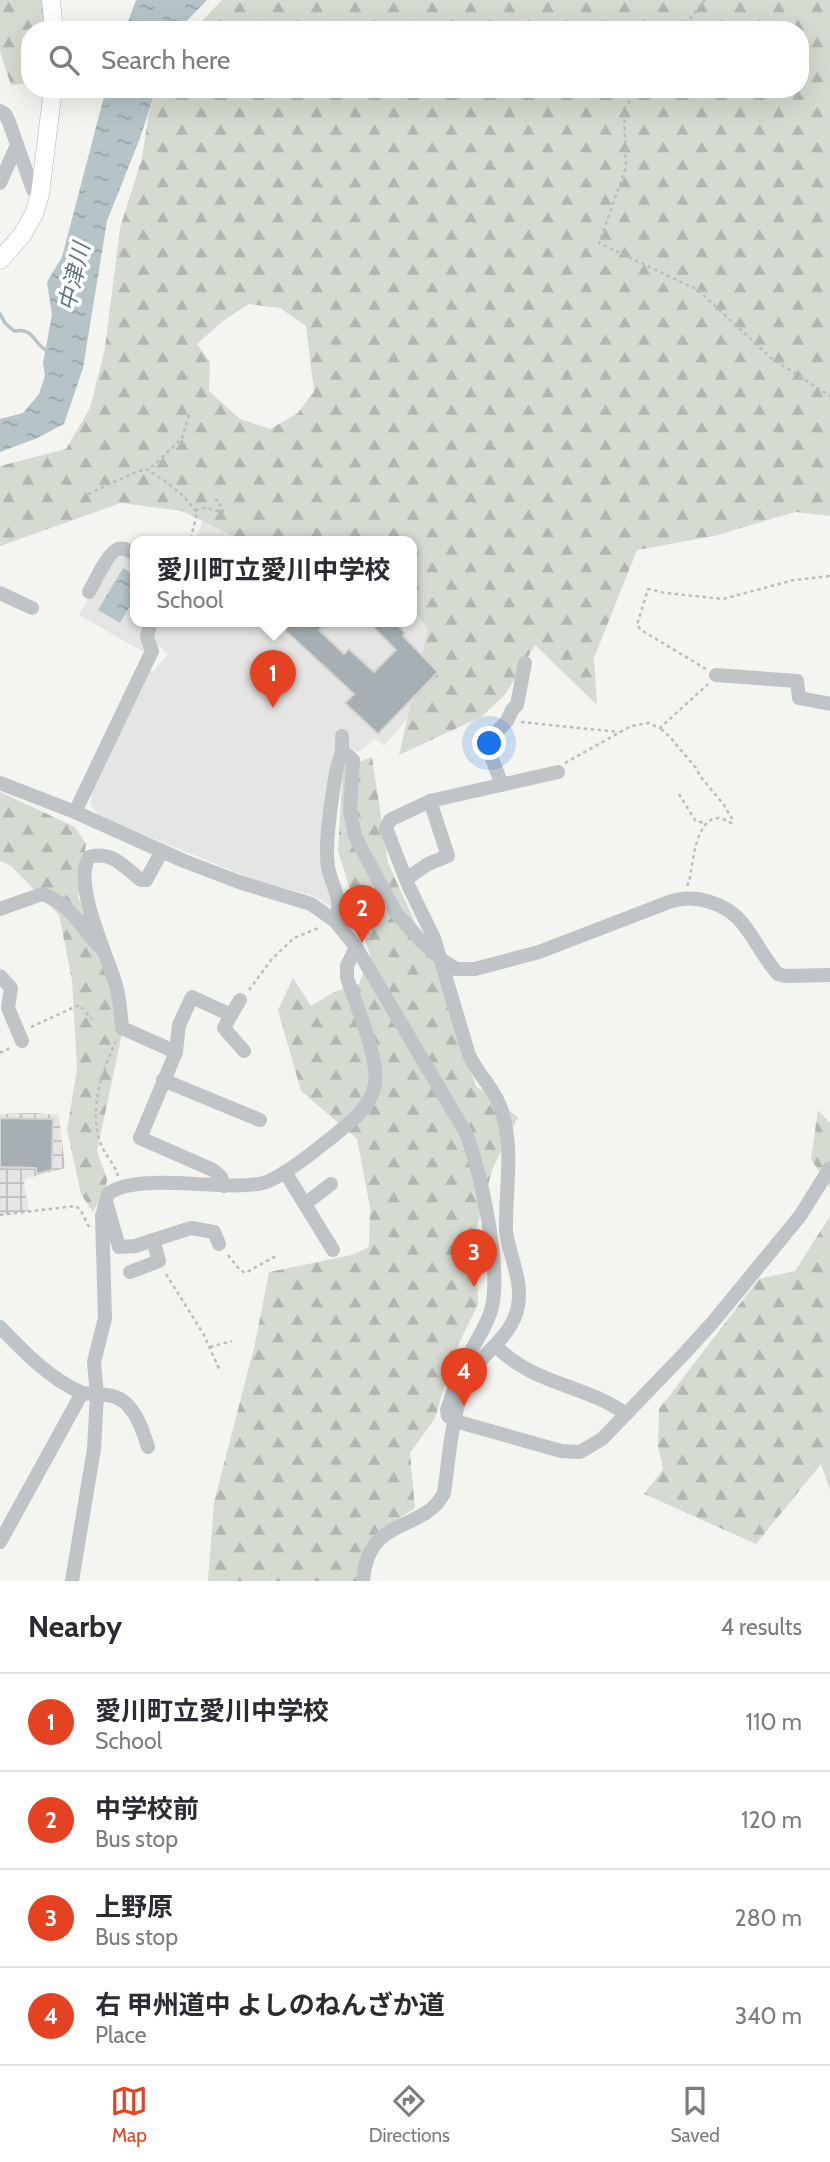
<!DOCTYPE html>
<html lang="en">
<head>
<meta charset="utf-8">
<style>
	body { margin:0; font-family:Cabin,"Noto Sans JP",sans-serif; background:#f7f7f7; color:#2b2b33 }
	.you { position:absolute; left:490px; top:744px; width:24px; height:24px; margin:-18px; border:5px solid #fff; border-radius:50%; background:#1a73e8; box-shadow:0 0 0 10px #1a73e833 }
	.badge { display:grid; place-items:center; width:46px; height:46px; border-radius:50%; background:#e44220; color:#fff; font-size:23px; font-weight:700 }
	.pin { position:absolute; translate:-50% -58px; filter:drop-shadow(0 2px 4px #0008) }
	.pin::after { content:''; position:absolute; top:37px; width:24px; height:21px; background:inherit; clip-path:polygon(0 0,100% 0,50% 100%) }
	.popup { position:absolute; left:130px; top:536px; width:287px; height:91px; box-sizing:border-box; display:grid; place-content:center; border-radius:14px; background:#fff; filter:drop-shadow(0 2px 5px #0005); font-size:23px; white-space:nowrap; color:#7c7c81 }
	.popup b { font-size:26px; color:#2b2b33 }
	.popup::after { content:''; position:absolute; left:50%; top:100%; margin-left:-14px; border:14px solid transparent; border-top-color:#fff }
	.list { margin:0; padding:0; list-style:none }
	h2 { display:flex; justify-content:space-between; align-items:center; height:91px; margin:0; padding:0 28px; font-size:30px }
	h2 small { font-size:23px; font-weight:400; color:#7c7c81 }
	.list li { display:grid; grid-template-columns:46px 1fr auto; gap:21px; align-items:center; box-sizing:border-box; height:98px; padding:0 28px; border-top:2px solid #e1e1e2 }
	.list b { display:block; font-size:26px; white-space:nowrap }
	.list p { margin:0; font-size:23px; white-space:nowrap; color:#7c7c81 }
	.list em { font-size:23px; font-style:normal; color:#7c7c81 }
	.icon { flex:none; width:38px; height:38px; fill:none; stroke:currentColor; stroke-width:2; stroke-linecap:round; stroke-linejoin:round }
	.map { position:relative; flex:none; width:830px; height:1581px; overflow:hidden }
	.search { position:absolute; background:#fff; box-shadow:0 7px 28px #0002; left:21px; right:21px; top:21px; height:77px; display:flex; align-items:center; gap:18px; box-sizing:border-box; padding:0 24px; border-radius:28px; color:#7c7c81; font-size:26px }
	.sheet { height:483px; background:#fff }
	nav { display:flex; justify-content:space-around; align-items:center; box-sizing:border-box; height:98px; border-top:2px solid #e1e1e2; background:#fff; font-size:19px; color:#7c7c81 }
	nav a { display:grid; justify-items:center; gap:4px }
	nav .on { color:#e44220 }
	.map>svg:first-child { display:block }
	.built { fill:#e5e6e4 }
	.industrial { fill:url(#industrial-grid) }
	.forest { fill:url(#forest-firs); fill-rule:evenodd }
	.water { fill:url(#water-ripples) }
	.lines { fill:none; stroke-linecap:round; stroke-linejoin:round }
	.stream { stroke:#b6c4c7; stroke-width:3.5 }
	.building { fill:#a6afb4; stroke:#d5d5d3; stroke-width:2 }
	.major-casing { stroke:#b2b7ba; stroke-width:19 }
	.path { stroke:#bbbdbf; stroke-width:2.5; stroke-dasharray:3.5 3.5; stroke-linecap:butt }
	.minor { stroke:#bfc4c6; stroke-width:14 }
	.major { stroke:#fff; stroke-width:18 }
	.labels { text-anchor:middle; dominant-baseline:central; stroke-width:7; stroke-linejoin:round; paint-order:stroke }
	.water-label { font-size:23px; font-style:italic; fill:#5f787f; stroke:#fff }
</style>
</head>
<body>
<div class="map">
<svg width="830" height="1581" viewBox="0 0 830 1581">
	<defs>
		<pattern id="industrial-grid" width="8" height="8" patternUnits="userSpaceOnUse" patternTransform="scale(1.75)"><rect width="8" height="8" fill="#e5e6e4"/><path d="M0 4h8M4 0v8" fill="none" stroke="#bdbfbe"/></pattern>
		<pattern id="forest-firs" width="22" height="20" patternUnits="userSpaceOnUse" patternTransform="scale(1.75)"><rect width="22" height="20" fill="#d6dbd1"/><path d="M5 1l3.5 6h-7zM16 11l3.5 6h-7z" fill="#b1b6af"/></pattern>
		<pattern id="water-ripples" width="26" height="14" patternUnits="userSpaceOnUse" patternTransform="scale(1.75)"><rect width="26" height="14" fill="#b6c4c7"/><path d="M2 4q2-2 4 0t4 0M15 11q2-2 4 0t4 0" fill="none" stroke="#98a4a7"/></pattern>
	</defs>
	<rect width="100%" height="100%" fill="#f4f4f0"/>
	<g class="built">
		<path d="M203 521 262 542H194Z"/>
		<path d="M116 553 135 556V622H148L145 653 79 615 110 558Z"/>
		<path d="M411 587 458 661 384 746 375 739 358 752 346 746 336 744 328 781 334 908 314 896 255 880 101 817 90 805 92 791 150 670 153 672 168 654 153 641 154 633 159 622H411Z"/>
	</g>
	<path class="industrial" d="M34 1113 59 1115 65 1168 25 1179 24 1184 29 1211 0 1215V1114Z"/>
	<g class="forest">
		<path d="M0 0H53L60 21H96L105 30H30V83L11 85 0 52Z"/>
		<path d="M222 0H830V516L795 512 714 536 637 550 594 658 597 705 535 645 505 695 481 717 399 755 428 629 411 608V542H344L340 539 336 542H246L182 511 121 503 0 546V466L66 449 90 408 105 348 120 228 142 158 149 113 156 89H800V30H193ZM249 304 280 308 306 326 314 391 298 413 270 429 240 419 209 391 210 362 197 344 223 321Z"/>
		<path d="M372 757 388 863 435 966 476 1086 518 1117 492 1170 476 1231 478 1304 454 1354 435 1418 410 1453 415 1508 373 1536 358 1581H208L214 1502 255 1344 269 1272 352 1255 369 1247 370 1207 357 1139 301 1091 278 1010 293 978 311 1006 334 992 359 984 370 955 338 851 343 768Z"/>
		<path d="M0 792 75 827 86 844 78 898 112 956 126 1015 97 1151 107 1179 106 1187 93 1212 81 1194 67 1130 77 1069 72 980 59 915 11 866 0 861Z"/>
		<path d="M818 1110 830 1123V1188L811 1159Z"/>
		<path d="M830 1216V1490L821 1464 756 1544 644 1494 663 1469 658 1446 659 1409 759 1279 795 1271Z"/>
	</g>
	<g class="water">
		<path d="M136 0H207L178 30H125Z"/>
		<path d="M106 89H156L140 138 107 221 83 368 64 424 35 439 0 452V419L23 413 39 394 45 375 43 363 52 315 47 282 62 257Z"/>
		<path d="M123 568 135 575V597L120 623 98 610Z"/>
	</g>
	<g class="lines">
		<path class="stream" d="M0 314 5 323 14 331C35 327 33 345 49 352"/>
	</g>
	<g class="building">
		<path d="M276 622H327L319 630 344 654 349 649 374 672 396 650 368 622H395L405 633 403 636 438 672 378 734 345 703 354 694Z"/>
		<path d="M0 1118 53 1119 52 1170 37 1174 36 1168 0 1167Z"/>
	</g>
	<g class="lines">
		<g class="major-casing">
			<g id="major">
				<path d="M51 0 54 30"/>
				<path d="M0 260 22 235 34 214 40 194 53 89"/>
			</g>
		</g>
		<g class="path">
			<path d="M681 30 705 0"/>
			<path d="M638 89 624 109 626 167 599 243 698 290 771 358 830 396"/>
			<path d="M189 415 182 438 153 466 147 469C165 481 185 494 197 513L190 542"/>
			<path d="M88 494 138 471 146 470"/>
			<path d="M195 510 205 508 223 512V509L216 500 222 501"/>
			<path d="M706 669 641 630 637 625 648 589 666 593 723 599 794 580 830 576"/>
			<path d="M521 722 619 732"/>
			<path d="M661 729 669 736 696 768 700 776 724 805 733 820 731 823C727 821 724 819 720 818 695 816 693 865 689 882L687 886"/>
			<path d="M565 763 631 726 648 723 660 728 708 684"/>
			<path d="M679 794 695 820 706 824"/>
			<path d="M249 990 272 959 294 938 321 927"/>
			<path d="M31 1027 79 1005 92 1019"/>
			<path d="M116 1041C102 1071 89 1108 100 1142 104 1154 115 1164 118 1176"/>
			<path d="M0 1053 10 1048"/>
			<path d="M0 1215 75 1206 80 1209 89 1227"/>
			<path d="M228 1255 239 1269 245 1273 276 1256"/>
			<path d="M166 1274 204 1335 220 1371"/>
			<path d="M210 1347 232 1341"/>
		</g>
		<g class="minor">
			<path d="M0 111 5 114 9 122 33 190 40 194"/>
			<path d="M0 183 17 145"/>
			<path d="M89 592C94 583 109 551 118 549 125 547 129 551 135 554"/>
			<path d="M0 593 32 608"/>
			<path d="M716 675 797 681 799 698 830 704"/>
			<path d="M342 754V736"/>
			<path d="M0 783 75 812 184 861 239 882 311 904 335 921 356 947 466 1133C481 1173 501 1265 492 1307 488 1324 477 1339 469 1355 460 1373 453 1391 447 1410L448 1416 455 1421 561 1451 580 1452 602 1439 682 1356 713 1322 800 1216 830 1168"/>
			<path d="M502 785 486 743 507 721 512 710 517 705 525 663"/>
			<path d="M75 812 152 651 147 637 151 622"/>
			<path d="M162 851 146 880H141C124 867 111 850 89 857 72 886 109 957 117 989 120 1002 121 1015 122 1028L176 1052"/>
			<path d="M406 879 428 864 448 856 430 801"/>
			<path d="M0 909 42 894C75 906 78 927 102 949"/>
			<path d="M335 921C344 899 332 888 328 867 324 844 332 797 336 772L341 754 347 755 353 760 350 811 355 836 365 855 396 913 421 941 442 960 456 969H475L539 952 669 902C694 893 727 903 743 924 756 940 764 959 778 974L785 976 830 975"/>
			<path d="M0 976 11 988 8 1008 22 1041"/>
			<path d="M231 1015 224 1028 244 1051"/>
			<path d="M163 1080 260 1120"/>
			<path d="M285 1172 333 1250"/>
			<path d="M224 1186 221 1177 213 1170 140 1138 176 1052 179 1025 192 997 231 1015 240 1000"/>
			<path d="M305 1204 331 1184"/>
			<path d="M107 1205 119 1247 135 1246 191 1228 214 1232 219 1244"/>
			<path d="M130 1272 159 1261 153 1240"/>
			<path d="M0 1327C23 1351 49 1378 80 1392 88 1395 98 1394 107 1395 132 1397 142 1427 148 1447"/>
			<path d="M496 1346C532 1384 586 1385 626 1414"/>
			<path d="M0 1542 82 1393"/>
			<path d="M72 1581 94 1449 97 1395 94 1362 105 1318 102 1216 108 1194C137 1171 223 1192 263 1183 284 1178 339 1132 356 1117 365 1107 373 1097 375 1084 379 1057 356 1005 347 978V966L356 947"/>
			<path d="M363 1581C368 1514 423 1534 444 1493 450 1453 451 1407 472 1372 487 1348 512 1337 518 1306 523 1281 509 1255 506 1231 505 1189 515 1146 500 1106 493 1087 477 1073 469 1055L434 938 409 887 386 828 390 820 430 801 558 772"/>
		</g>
		<use href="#major" class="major"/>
	</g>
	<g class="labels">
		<g class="water-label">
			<text transform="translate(74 277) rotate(-77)">中津川</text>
		</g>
	</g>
</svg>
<div class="you"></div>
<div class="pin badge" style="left:273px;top:708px">1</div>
<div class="popup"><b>愛川町立愛川中学校</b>School</div>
<div class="pin badge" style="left:362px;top:943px">2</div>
<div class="pin badge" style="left:474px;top:1287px">3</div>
<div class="pin badge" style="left:464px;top:1406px">4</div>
<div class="search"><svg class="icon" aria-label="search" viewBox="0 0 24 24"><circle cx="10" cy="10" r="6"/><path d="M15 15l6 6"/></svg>Search here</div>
</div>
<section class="sheet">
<h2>Nearby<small>4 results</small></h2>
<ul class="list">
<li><span class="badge">1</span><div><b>愛川町立愛川中学校</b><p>School</p></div><em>110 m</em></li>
<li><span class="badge">2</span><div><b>中学校前</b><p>Bus stop</p></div><em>120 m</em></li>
<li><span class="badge">3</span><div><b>上野原</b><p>Bus stop</p></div><em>280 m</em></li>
<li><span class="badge">4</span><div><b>右 甲州道中 よしのねんざか道</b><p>Place</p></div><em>340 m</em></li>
</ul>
</section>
<nav>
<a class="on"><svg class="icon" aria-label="map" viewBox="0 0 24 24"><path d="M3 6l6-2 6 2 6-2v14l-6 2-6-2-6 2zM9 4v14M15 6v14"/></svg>Map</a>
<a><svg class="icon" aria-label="directions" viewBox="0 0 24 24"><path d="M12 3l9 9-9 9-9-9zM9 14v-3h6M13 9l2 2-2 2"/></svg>Directions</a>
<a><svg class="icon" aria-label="saved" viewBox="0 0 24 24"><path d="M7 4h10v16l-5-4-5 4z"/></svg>Saved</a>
</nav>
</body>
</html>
